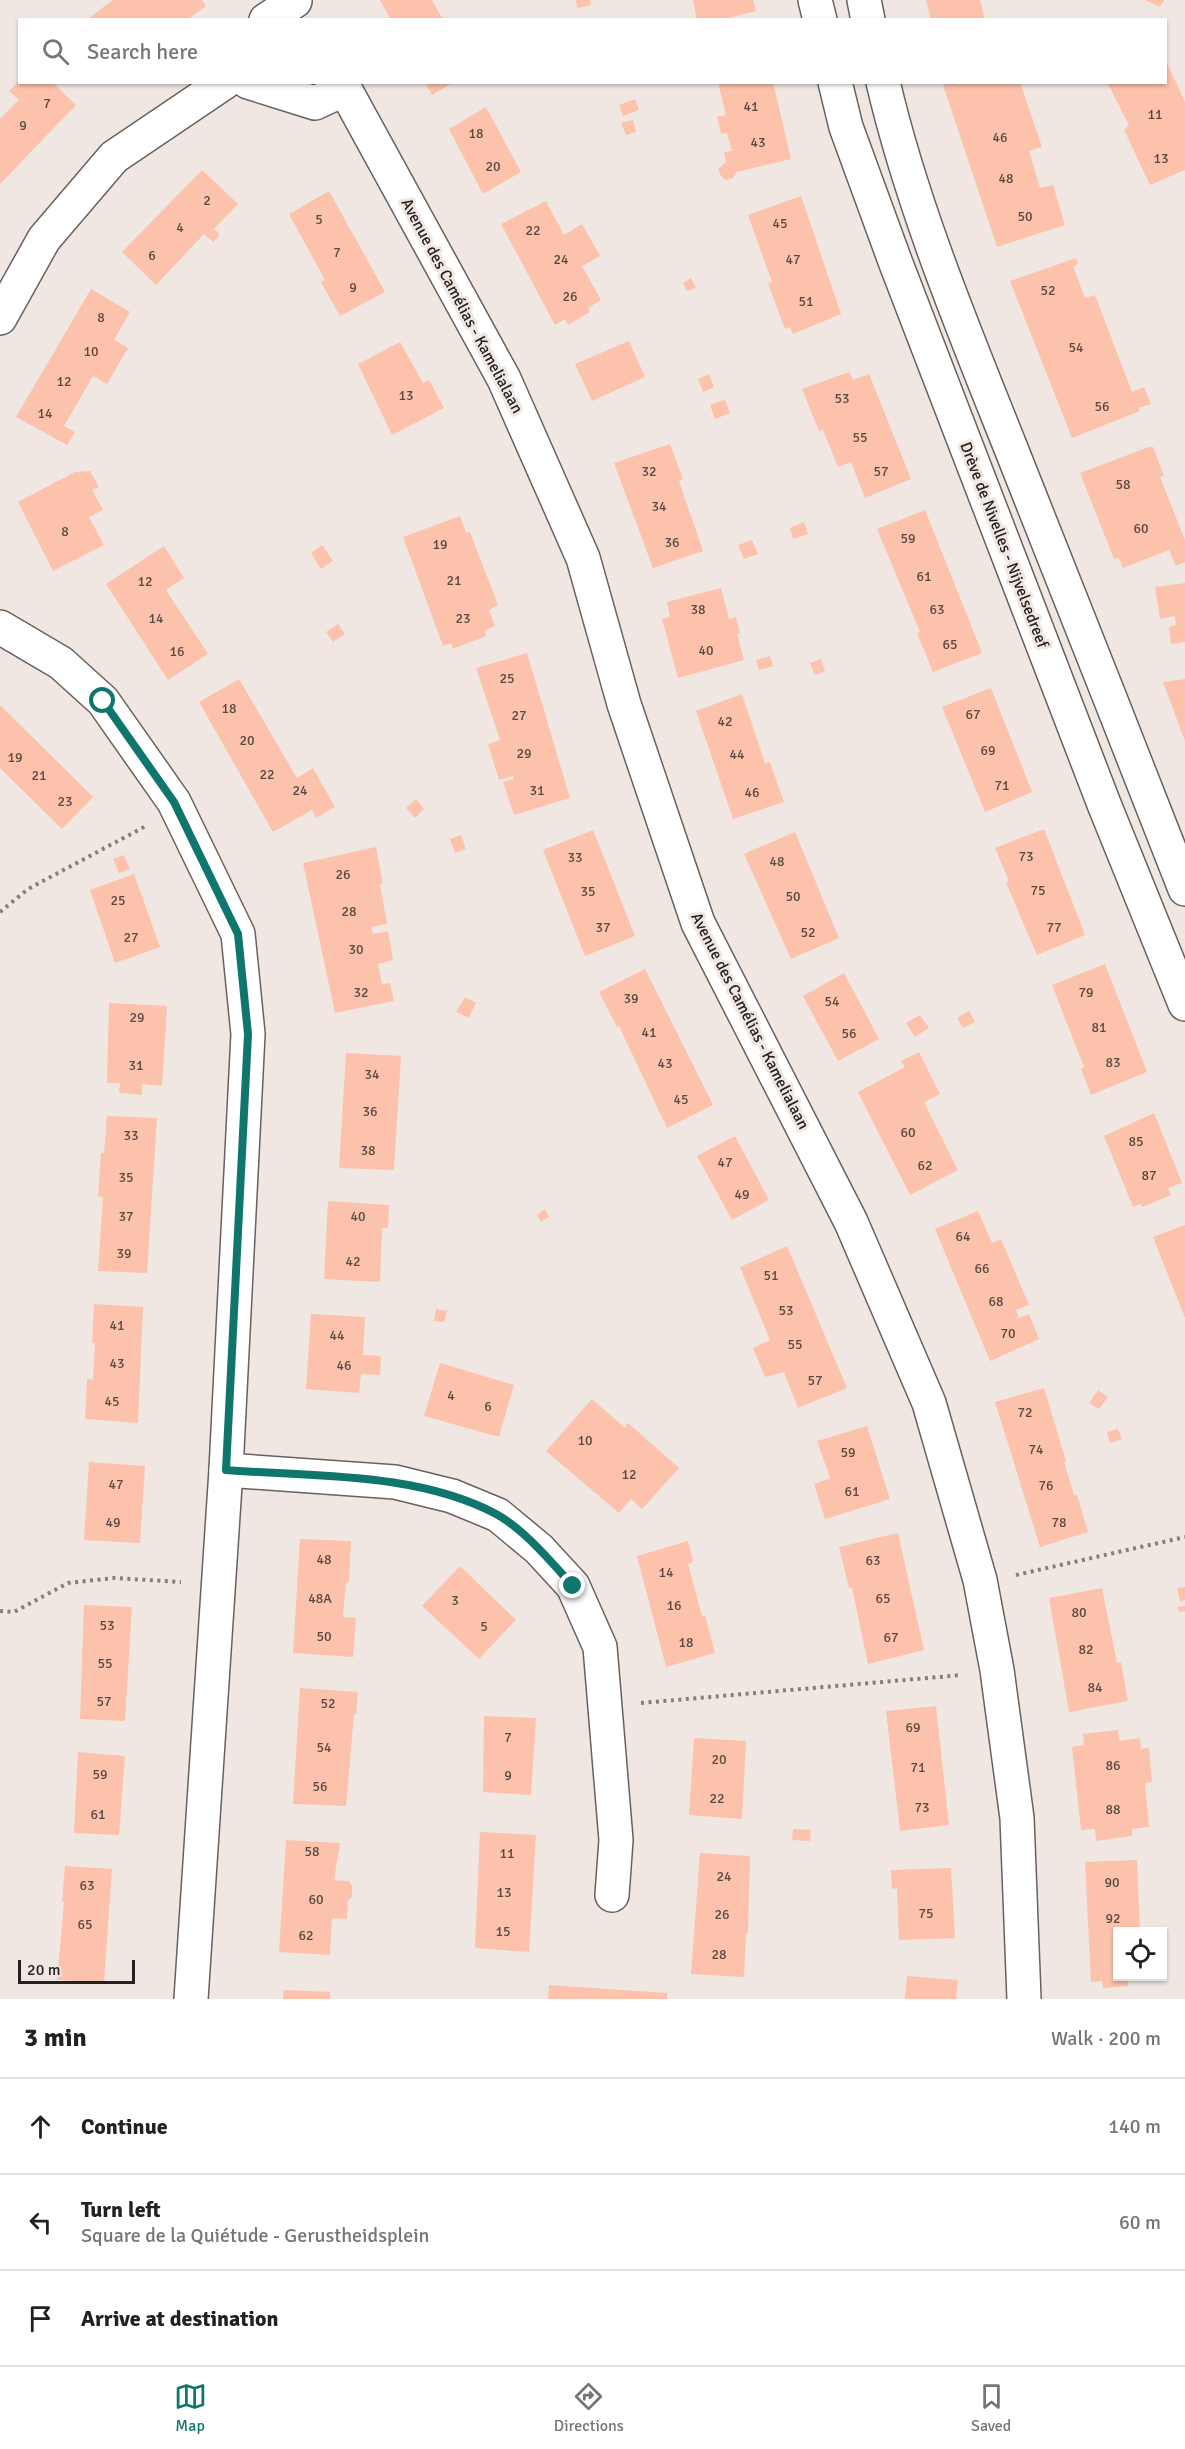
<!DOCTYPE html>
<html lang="en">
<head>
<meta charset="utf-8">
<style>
	body { margin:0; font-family:Signika,sans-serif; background:#f2f2f2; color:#202124 }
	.controls { position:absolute; right:18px; bottom:18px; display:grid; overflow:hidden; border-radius:0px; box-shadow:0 2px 4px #0004 }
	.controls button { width:54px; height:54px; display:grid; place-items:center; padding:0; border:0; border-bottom:2px solid #e0e0e0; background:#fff; color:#202124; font:30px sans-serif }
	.scale { position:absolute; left:18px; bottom:15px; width:117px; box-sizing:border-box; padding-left:6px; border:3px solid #242120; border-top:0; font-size:16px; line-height:21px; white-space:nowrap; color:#242120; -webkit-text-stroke:4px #f0e7e3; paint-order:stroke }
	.stop { position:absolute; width:18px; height:18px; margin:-14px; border:4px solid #0f766e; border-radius:50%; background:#fff }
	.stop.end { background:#0f766e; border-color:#fff; box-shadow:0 2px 6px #0008 }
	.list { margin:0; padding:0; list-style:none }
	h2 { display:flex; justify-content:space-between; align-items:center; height:78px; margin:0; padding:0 24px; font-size:26px }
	h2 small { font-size:20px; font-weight:400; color:#757577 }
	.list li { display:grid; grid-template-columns:39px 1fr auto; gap:18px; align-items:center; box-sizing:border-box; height:96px; padding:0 24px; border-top:2px solid #e0e0e0 }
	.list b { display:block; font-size:22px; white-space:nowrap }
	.list p { margin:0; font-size:20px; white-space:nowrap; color:#757577 }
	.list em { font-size:20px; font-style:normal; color:#757577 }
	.icon { flex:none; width:33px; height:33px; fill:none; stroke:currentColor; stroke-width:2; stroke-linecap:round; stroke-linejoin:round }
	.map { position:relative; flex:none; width:1185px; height:1999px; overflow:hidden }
	.search { position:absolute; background:#fff; box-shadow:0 2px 4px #0004; left:18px; right:18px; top:18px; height:66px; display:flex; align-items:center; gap:15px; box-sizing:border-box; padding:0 21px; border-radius:0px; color:#757577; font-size:22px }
	.sheet { height:366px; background:#fff }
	nav { display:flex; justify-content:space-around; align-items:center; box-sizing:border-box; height:84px; border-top:2px solid #e0e0e0; background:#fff; font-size:16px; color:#757577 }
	nav a { display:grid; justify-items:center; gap:3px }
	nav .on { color:#0f766e }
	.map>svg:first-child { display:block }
	.building { fill:#fcc2ab }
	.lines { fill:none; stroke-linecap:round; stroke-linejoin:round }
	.street-casing { stroke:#68615e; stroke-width:36 }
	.path { stroke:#847e7c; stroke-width:4; stroke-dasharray:3 4.5; stroke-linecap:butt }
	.street { stroke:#fff; stroke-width:33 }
	.route { stroke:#0f766e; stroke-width:8 }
	.labels { text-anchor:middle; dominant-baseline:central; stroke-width:6; stroke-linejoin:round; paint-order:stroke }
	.number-label { font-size:14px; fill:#5a4943 }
	.street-label { font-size:16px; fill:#242120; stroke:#f0e7e3 }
</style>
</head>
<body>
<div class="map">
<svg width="1185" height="1999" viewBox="0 0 1185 1999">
	<rect width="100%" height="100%" fill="#f0e7e3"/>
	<g class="building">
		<path d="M113 0H202L206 6 187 20H86Z"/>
		<path d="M380 0H432L443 20H391Z"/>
		<path d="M576 0H590L591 5 577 8Z"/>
		<path d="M693 0H753L756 11 719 20H697Z"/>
		<path d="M926 0H980L985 20H931Z"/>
		<path d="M1145 0H1164L1160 7Z"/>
		<path d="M1166 61 1185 102V170L1150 185 1124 130 1129 125 1107 82H1166Z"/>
		<path d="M20 79V82H52L76 105 0 184V119L19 100 9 91Z"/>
		<path d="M425 82H454L432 95Z"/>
		<path d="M718 82H773L791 159 737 172 733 178 726 180 721 176 718 169 726 162 724 152 732 151 727 133 721 134 717 117 726 115Z"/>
		<path d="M950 82H1020L1042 147 1029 151 1040 188 1053 185 1065 225 997 247 943 85Z"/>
		<path d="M635 99 639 110 623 116 619 105Z"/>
		<path d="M486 107 521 172 483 194 449 129Z"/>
		<path d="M633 120 636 132 626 135 621 123Z"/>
		<path d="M202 170 238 204 214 229 220 235 213 242 204 234 156 285 122 252Z"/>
		<path d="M329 191 385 292 340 316 321 282 325 280 289 214Z"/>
		<path d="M801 196 841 314 793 334 790 327 785 329 768 283 772 282 748 215Z"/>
		<path d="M546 201 564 235 582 224 600 256 582 266 601 300 588 308 590 312 568 325 565 319 555 325 501 224Z"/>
		<path d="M1076 258 1078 264 1073 266 1085 298 1095 295 1132 392 1144 387 1151 404 1138 408 1140 411 1072 438 1010 281Z"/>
		<path d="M691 278 696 288 687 291 683 283Z"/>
		<path d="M91 289 130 312 114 340 128 348 107 384 93 376 64 426 75 432 67 445 16 417Z"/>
		<path d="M629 341 645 377 592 401 575 364Z"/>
		<path d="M400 342 423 383 429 380 444 408 392 435 358 364Z"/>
		<path d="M849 372 853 380 869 374 911 479 865 498 851 462 838 467 823 430 819 431 802 389Z"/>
		<path d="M709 374 714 387 703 392 698 379Z"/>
		<path d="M725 400 730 413 715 419 710 405Z"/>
		<path d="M670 444 683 479 679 481 703 551 653 568 614 463Z"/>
		<path d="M1149 447H1153L1164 476 1160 477 1185 540V562L1176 566 1169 550 1123 568 1119 558 1114 559 1080 473Z"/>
		<path d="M90 471 99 487 92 490 103 510 89 517 104 545 53 571 18 502 75 472Z"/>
		<path d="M925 510 982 653 933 672 917 633 920 632 877 529Z"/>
		<path d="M460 516 466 533 470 532 498 605 489 610 495 626 485 630 486 636 453 649 451 643 443 646 403 537Z"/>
		<path d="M804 522 808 534 793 539 790 528Z"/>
		<path d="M752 540 758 554 744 559 738 545Z"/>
		<path d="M322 545 333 561 321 569 311 553Z"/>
		<path d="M164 546 184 578 166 590 208 654 168 680 106 584Z"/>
		<path d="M1185 583V642L1171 644 1169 627 1176 625 1175 616 1160 619 1155 587Z"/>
		<path d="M721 588 729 619 736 617 740 633 737 634 744 660 678 678 662 619 670 617 667 602Z"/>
		<path d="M338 624 345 634 333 642 326 632Z"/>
		<path d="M527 653 570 798 514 815 503 782 514 779 513 776 499 780 488 744 500 740 476 668Z"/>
		<path d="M770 656 773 666 759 670 756 660Z"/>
		<path d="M821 659 825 671 815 675 810 663Z"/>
		<path d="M239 679 297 778 313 768 335 807 316 818 312 810 273 832 199 702Z"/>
		<path d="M1185 679V741L1163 682Z"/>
		<path d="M991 688 1032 792 985 812 942 707Z"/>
		<path d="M742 694 765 763 770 762 784 802 733 819 696 711Z"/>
		<path d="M0 705 93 797 62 829 0 768Z"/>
		<path d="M416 799 424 809 415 818 406 808Z"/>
		<path d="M1044 829 1085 935 1037 955 1006 883 1009 881 995 848Z"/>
		<path d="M593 830 635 936 585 956 543 850Z"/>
		<path d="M795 832 839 938 791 959 744 854Z"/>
		<path d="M461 835 466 849 455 853 450 839Z"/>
		<path d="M376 847 383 884 380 885 387 924 371 927 373 934 388 931 393 960 378 964 382 984 390 983 394 1001 335 1013 303 863Z"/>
		<path d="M124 855 130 869 119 873 113 859Z"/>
		<path d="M134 874 160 947 115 963 90 890Z"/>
		<path d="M1105 964 1147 1072 1091 1095 1081 1069 1084 1067 1052 985Z"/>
		<path d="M645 969 713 1105 667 1128 619 1026 617 1027 599 992Z"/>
		<path d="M844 973 879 1039 838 1061 803 996Z"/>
		<path d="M465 997 476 1003 469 1018 456 1012Z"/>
		<path d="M109 1003 167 1006 162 1086 142 1084V1095L119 1093 120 1083H107Z"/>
		<path d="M969 1011 975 1022 963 1028 957 1018Z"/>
		<path d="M920 1015 929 1028 915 1037 906 1023Z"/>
		<path d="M919 1052 940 1094 924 1102 958 1170 910 1195 858 1092 905 1067 901 1061Z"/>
		<path d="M346 1053 401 1056 394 1170 339 1168Z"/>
		<path d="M1154 1113 1182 1183 1168 1188 1171 1195 1142 1207 1140 1204 1133 1207 1104 1136Z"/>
		<path d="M107 1116 157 1118 147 1273 98 1271 103 1197 98 1196 101 1153H104Z"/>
		<path d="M735 1136 769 1200 732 1220 697 1156Z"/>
		<path d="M328 1201 389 1205 388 1228H382L380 1282 324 1279Z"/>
		<path d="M545 1209 549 1217 541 1222 537 1215Z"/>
		<path d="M978 1211 992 1243 1001 1239 1029 1305 1016 1310 1019 1318 1029 1314 1039 1339 990 1361 935 1229Z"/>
		<path d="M1185 1225V1318L1153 1237Z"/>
		<path d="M787 1246 847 1388 798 1408 784 1372 765 1377 753 1348 770 1340 740 1267Z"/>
		<path d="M94 1304 143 1307 138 1423 85 1419 87 1379 93 1380 95 1343H92Z"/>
		<path d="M436 1309 447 1311 444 1322 434 1321Z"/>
		<path d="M311 1314 365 1317 363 1355 381 1356 380 1375 361 1374 359 1393 306 1389Z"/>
		<path d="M440 1363 514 1385 499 1437 424 1416Z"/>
		<path d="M1044 1388 1066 1461 1064 1462 1074 1495H1077L1088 1532 1040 1547 995 1402Z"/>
		<path d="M1098 1390 1108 1397 1099 1409 1089 1403Z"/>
		<path d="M592 1399 625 1428 628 1423 679 1468 642 1509 631 1499 619 1513 546 1451Z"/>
		<path d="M867 1426 890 1499 825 1519 814 1484 830 1478 817 1441Z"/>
		<path d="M1118 1429 1122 1439 1110 1443 1107 1432Z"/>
		<path d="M89 1462 145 1466 140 1543 84 1540Z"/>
		<path d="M898 1533 924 1650 868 1664 852 1588H849L839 1547Z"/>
		<path d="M300 1539 351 1541 349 1582H346L343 1617 356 1618 353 1657 293 1653Z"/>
		<path d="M688 1541 693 1562 688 1564 702 1616 705 1615 715 1653 666 1667 637 1556Z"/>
		<path d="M460 1566 516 1620 479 1659 422 1606Z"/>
		<path d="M1185 1587V1600L1180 1602 1177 1588Z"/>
		<path d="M1102 1588 1117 1663 1121 1662 1128 1701 1069 1712 1049 1598Z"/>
		<path d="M84 1605 132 1607 125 1721 80 1719Z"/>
		<path d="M1185 1606V1611L1179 1612 1177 1607Z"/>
		<path d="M300 1688 358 1692 356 1714H354L346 1806 293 1804Z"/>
		<path d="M936 1706 949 1825 900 1831 886 1711Z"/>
		<path d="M484 1716 536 1718 531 1795 483 1792Z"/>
		<path d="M1118 1730 1119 1741 1140 1738 1141 1749 1149 1748 1152 1782 1145 1783 1149 1827 1132 1829V1836L1096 1841 1095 1829 1081 1830 1072 1747 1084 1745 1083 1734Z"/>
		<path d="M694 1738 746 1741 742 1819 689 1815Z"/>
		<path d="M78 1752 125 1756 119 1835 74 1833Z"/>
		<path d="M793 1829 811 1830 810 1841 792 1840Z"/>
		<path d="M480 1832 536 1835 529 1952 475 1948Z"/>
		<path d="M286 1840 340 1843 334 1880 349 1881 352 1886V1897L348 1901 347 1919 332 1918 330 1955 279 1952Z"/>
		<path d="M700 1853 750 1856 748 1933H746L744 1977 691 1974Z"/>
		<path d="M1137 1860 1140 1932H1118V1977H1142V1981H1128V1986L1103 1988 1102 1981 1091 1982 1085 1862Z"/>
		<path d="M65 1866 112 1869 104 1983 57 1980 64 1902H62Z"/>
		<path d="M951 1868 955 1938 899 1940 897 1888 892 1889 891 1870Z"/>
		<path d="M907 1976 958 1980 956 1999H905Z"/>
		<path d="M549 1985 667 1993V1999H548Z"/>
		<path d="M284 1990 330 1992V1999H283Z"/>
	</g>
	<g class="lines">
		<g class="street-casing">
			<g id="street">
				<path d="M815 0 820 20"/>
				<path d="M864 0 868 20"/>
				<path d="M266 20 295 1"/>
				<path d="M248 82 315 103 345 89"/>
				<path d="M341 82 504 379 583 558 624 704 698 923 851 1222 929 1403 980 1580 997 1670 1017 1818 1024 1999"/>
				<path d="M835 82 846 127 895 261 1104 804 1185 1004"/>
				<path d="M883 82C912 206 963 328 1010 446 1069 594 1127 741 1185 889"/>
				<path d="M0 318 44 239 114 157 225 82"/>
				<path d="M0 627 61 663 103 701 174 802 238 934 248 1034 226 1470 191 1999"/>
				<path d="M226 1470 395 1482 452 1496 498 1515 539 1549 573 1586 600 1647 616 1840 612 1895"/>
			</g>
		</g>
		<g class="path">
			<path d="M0 912 28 889 146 826"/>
			<path d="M1016 1575 1185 1537"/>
			<path d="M0 1611 14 1612 68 1583 114 1578 181 1582"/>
			<path d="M641 1703 962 1675"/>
		</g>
		<use href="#street" class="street"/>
	</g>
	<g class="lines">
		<path class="route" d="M103 701 174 802 238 934 248 1034 226 1470C314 1477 417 1472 496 1514 524 1529 552 1563 573 1586"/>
	</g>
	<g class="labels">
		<g class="number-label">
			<text x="47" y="103">7</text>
			<text x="751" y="106">41</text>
			<text x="1155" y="114">11</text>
			<text x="23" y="125">9</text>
			<text x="476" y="133">18</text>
			<text x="1000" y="137">46</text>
			<text x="758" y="142">43</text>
			<text x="1161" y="158">13</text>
			<text x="493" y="166">20</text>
			<text x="1006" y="178">48</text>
			<text x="207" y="200">2</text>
			<text x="1025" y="216">50</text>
			<text x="319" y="219">5</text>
			<text x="780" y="223">45</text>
			<text x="180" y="227">4</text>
			<text x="533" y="230">22</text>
			<text x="337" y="252">7</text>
			<text x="152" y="255">6</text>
			<text x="561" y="259">24</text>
			<text x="793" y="259">47</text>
			<text x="353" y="287">9</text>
			<text x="1048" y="290">52</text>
			<text x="570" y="296">26</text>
			<text x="806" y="301">51</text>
			<text x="101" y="317">8</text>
			<text x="1076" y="347">54</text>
			<text x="91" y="351">10</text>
			<text x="64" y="381">12</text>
			<text x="406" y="395">13</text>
			<text x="842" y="398">53</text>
			<text x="1102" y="406">56</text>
			<text x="45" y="413">14</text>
			<text x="860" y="437">55</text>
			<text x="649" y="471">32</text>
			<text x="881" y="471">57</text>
			<text x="1123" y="484">58</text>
			<text x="659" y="506">34</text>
			<text x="1141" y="528">60</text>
			<text x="65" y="531">8</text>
			<text x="908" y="538">59</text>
			<text x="672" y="542">36</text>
			<text x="440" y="544">19</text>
			<text x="924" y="576">61</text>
			<text x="454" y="580">21</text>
			<text x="145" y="581">12</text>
			<text x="698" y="609">38</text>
			<text x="937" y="609">63</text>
			<text x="156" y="618">14</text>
			<text x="463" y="618">23</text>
			<text x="950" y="644">65</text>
			<text x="706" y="650">40</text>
			<text x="177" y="651">16</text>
			<text x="507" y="678">25</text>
			<text x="229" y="708">18</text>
			<text x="973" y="714">67</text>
			<text x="519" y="715">27</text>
			<text x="725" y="721">42</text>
			<text x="247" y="740">20</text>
			<text x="988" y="750">69</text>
			<text x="524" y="753">29</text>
			<text x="737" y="754">44</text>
			<text x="15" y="757">19</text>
			<text x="267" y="774">22</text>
			<text x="39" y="775">21</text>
			<text x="1002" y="785">71</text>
			<text x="300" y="790">24</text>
			<text x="537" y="790">31</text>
			<text x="752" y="792">46</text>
			<text x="65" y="801">23</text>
			<text x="1026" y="856">73</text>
			<text x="575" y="857">33</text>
			<text x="777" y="861">48</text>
			<text x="343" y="874">26</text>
			<text x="1038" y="890">75</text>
			<text x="588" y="891">35</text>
			<text x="793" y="896">50</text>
			<text x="118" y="900">25</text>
			<text x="349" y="911">28</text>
			<text x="603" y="927">37</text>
			<text x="1054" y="927">77</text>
			<text x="808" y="932">52</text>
			<text x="131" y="937">27</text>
			<text x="356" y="949">30</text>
			<text x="361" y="992">32</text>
			<text x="1086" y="992">79</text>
			<text x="631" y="998">39</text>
			<text x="832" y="1001">54</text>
			<text x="137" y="1017">29</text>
			<text x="1099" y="1027">81</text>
			<text x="649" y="1032">41</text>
			<text x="849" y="1033">56</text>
			<text x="1113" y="1062">83</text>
			<text x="665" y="1063">43</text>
			<text x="136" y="1065">31</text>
			<text x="372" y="1074">34</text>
			<text x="681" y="1099">45</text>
			<text x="370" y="1111">36</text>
			<text x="908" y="1132">60</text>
			<text x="131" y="1135">33</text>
			<text x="1136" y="1141">85</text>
			<text x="368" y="1150">38</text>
			<text x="725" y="1162">47</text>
			<text x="925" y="1165">62</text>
			<text x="1149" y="1175">87</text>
			<text x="126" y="1177">35</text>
			<text x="742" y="1194">49</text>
			<text x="126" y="1216">37</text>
			<text x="358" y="1216">40</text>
			<text x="963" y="1236">64</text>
			<text x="124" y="1253">39</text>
			<text x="353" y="1261">42</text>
			<text x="982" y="1268">66</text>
			<text x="771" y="1275">51</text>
			<text x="996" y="1301">68</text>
			<text x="786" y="1310">53</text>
			<text x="117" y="1325">41</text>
			<text x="1008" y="1333">70</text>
			<text x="337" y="1335">44</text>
			<text x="795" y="1344">55</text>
			<text x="117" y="1363">43</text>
			<text x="344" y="1365">46</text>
			<text x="815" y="1380">57</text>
			<text x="451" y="1395">4</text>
			<text x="112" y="1401">45</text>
			<text x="488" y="1406">6</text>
			<text x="1025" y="1412">72</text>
			<text x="585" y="1440">10</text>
			<text x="1036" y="1449">74</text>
			<text x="848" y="1452">59</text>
			<text x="629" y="1474">12</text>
			<text x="116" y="1484">47</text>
			<text x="1046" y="1485">76</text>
			<text x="852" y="1491">61</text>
			<text x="113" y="1522">49</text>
			<text x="1059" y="1522">78</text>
			<text x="324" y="1559">48</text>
			<text x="873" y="1560">63</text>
			<text x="666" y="1572">14</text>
			<text x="320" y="1598">48A</text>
			<text x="883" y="1598">65</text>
			<text x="455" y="1600">3</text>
			<text x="674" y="1605">16</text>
			<text x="1079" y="1612">80</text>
			<text x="107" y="1625">53</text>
			<text x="484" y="1626">5</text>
			<text x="324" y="1636">50</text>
			<text x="891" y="1637">67</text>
			<text x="686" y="1642">18</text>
			<text x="1086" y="1649">82</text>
			<text x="105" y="1663">55</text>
			<text x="1095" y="1687">84</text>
			<text x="104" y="1701">57</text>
			<text x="328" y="1703">52</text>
			<text x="913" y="1727">69</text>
			<text x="508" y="1737">7</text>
			<text x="324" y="1747">54</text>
			<text x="719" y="1759">20</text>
			<text x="1113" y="1765">86</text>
			<text x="918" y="1767">71</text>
			<text x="100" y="1774">59</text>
			<text x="508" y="1775">9</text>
			<text x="320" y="1786">56</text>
			<text x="717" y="1798">22</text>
			<text x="922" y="1807">73</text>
			<text x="1113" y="1809">88</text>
			<text x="98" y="1814">61</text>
			<text x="312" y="1851">58</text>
			<text x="507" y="1853">11</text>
			<text x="724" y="1876">24</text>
			<text x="1112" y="1882">90</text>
			<text x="87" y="1885">63</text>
			<text x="504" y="1892">13</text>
			<text x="316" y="1899">60</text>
			<text x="926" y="1913">75</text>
			<text x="722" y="1914">26</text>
			<text x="1113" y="1918">92</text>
			<text x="85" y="1924">65</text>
			<text x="503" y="1931">15</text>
			<text x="306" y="1935">62</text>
			<text x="719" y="1954">28</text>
		</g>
		<g class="street-label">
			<text transform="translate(462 306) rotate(62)">Avenue des Camélias - Kamelialaan</text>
			<text transform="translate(1004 545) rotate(69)">Drève de Nivelles - Nijvelsedreef</text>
			<text transform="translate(750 1021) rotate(63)">Avenue des Camélias - Kamelialaan</text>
		</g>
	</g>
</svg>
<div class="controls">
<button><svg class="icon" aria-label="locate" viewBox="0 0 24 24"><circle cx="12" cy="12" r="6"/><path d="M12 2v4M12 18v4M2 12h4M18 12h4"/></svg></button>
</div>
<div class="scale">20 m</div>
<div class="stop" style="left:103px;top:701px"></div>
<div class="stop end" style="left:573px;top:1586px"></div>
<div class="search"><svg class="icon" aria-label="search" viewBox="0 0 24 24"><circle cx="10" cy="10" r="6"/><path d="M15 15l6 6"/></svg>Search here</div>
</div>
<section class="sheet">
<h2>3 min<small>Walk · 200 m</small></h2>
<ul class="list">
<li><svg class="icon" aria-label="ahead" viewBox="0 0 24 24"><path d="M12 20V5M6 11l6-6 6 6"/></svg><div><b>Continue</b></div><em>140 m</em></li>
<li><svg class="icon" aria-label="left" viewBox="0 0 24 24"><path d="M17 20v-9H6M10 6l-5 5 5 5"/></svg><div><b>Turn left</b><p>Square de la Quiétude - Gerustheidsplein</p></div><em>60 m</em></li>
<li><svg class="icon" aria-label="arrive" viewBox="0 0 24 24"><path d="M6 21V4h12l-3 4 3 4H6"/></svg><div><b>Arrive at destination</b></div></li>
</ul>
</section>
<nav>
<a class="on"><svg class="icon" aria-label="map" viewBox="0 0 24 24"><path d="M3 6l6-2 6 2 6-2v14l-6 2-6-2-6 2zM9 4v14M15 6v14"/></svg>Map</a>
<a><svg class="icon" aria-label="directions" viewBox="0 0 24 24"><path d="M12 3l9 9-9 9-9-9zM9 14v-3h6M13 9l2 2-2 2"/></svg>Directions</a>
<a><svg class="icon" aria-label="saved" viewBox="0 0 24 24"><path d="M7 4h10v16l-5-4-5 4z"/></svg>Saved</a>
</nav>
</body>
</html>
